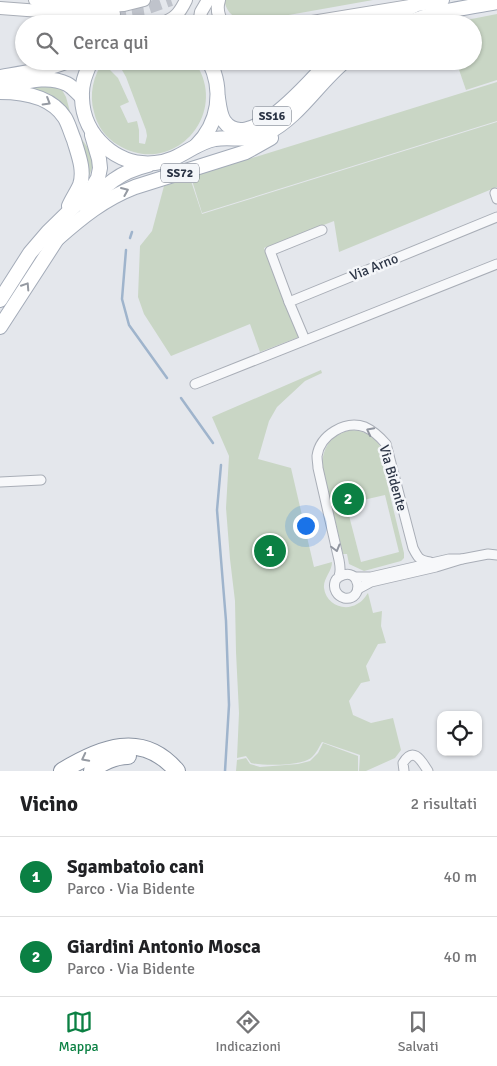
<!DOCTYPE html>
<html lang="it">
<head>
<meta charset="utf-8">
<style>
	body { margin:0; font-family:Signika,sans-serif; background:#f2f2f2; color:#202124 }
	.controls { position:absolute; right:15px; bottom:15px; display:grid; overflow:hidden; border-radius:10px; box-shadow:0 1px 4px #0004 }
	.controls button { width:45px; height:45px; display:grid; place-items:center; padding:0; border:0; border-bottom:1px solid #e0e0e0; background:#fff; color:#202124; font:25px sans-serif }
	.you { position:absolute; left:305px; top:525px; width:18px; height:18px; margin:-12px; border:4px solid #fff; border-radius:50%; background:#1a73e8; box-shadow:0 0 0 8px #1a73e833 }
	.badge { display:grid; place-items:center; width:32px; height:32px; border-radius:50%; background:#0b8043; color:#fff; font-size:16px; font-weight:700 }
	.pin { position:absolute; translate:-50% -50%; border:2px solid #fff; box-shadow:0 1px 5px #0006 }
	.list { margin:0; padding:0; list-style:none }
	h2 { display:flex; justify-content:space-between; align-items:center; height:65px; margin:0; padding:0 20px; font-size:21px }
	h2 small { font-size:16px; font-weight:400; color:#757577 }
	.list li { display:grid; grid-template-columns:32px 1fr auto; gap:15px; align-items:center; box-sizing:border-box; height:80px; padding:0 20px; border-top:1px solid #e0e0e0 }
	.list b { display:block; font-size:19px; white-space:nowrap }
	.list p { margin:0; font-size:16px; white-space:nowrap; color:#757577 }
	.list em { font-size:16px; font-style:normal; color:#757577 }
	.icon { flex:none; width:28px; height:28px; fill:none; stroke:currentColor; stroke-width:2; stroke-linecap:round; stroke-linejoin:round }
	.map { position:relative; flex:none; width:497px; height:771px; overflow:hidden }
	.search { position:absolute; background:#fff; box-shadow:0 1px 4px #0004; left:15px; right:15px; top:15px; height:55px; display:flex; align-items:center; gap:12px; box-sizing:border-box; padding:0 18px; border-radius:28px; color:#757577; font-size:19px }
	.sheet { height:225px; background:#fff }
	nav { display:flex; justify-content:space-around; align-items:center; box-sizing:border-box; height:70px; border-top:1px solid #e0e0e0; background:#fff; font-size:14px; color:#757577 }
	nav a { display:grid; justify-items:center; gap:2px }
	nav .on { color:#0b8043 }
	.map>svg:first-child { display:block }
	.green { fill:#c9d6c5; fill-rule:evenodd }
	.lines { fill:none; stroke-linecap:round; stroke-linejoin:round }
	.stream { stroke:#9fb4cc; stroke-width:2.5 }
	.secondary-tunnel { stroke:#bfc3cb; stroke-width:12; stroke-dasharray:12 6; stroke-linecap:butt }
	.street-casing { stroke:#a9aeb7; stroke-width:11 }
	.secondary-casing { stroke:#a9aeb7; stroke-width:14 }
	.primary-casing { stroke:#a3abb8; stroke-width:16 }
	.highway-casing { stroke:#8b94a3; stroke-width:18 }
	.street { stroke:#f7f8fa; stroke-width:9 }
	.secondary { stroke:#fff; stroke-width:12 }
	.primary { stroke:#fff; stroke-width:14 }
	.highway { stroke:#fff; stroke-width:16 }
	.oneway { stroke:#959aa2 }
	.oneway2 { stroke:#9196a0 }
	.labels { text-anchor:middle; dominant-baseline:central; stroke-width:5; stroke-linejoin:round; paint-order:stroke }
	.shield { fill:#f4f6f9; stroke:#676e7b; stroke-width:1 }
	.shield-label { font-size:12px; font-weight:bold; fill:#2b3445 }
	.street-label { font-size:14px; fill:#2b3445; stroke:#f4f6f9 }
</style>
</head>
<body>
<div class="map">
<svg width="497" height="771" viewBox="0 0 497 771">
	<rect width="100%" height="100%" fill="#e4e7ec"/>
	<g class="green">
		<path d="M224 0H373L255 21C239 20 228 18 224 0Z"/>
		<path d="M497 14V80L466 90 456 61H473V24H446Z"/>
		<path d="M104 61H194C232 113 173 179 118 145 106 138 97 126 94 112 89 95 93 75 104 61ZM114 65 122 70 126 77 146 130 147 136 145 144 139 143V130L137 121 128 123 120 106 129 102 118 78 110 70Z"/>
		<path d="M497 82V121L202 213 191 177Z"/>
		<path d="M41 85 56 86 62 90 66 97 72 119 79 135 90 151 92 156V168L87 182 56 98 47 93H39L27 88Z"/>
		<path d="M497 122V187L339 252 334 221 264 248 299 337 260 352 250 324 171 356 144 314 138 297 140 246 152 231 164 186 190 178 202 214Z"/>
		<path d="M321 370 322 373 305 381 277 407 269 421 258 459 291 468 314 567 332 562C332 572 323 578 324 588 326 604 344 612 357 604 362 602 365 597 368 593L373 613 382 611 381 626 386 643 378 644 366 666 370 681 361 683 349 701 353 715 371 723 393 718 401 750 395 758 366 771H359L360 755 322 742C319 747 316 754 311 758 301 766 263 766 251 763L246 756 237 758 239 713 236 652 235 601 230 559 226 508 229 456 212 417Z"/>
		<path d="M351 430C366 431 374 436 382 449L379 450 404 553V558L401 561 364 571 349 564 347 554H343L322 464C324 444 332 435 351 430ZM385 495 399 552 361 562 346 504Z"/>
		<path d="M323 743 358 756V771H236L237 760 246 758 250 764 260 767 298 764 310 761 318 753Z"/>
	</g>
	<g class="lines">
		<g class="stream">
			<path d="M130 238 132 232"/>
			<path d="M126 250 122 299 129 325 167 378"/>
			<path d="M181 398 213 443"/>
			<path d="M221 465 217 510 226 621 229 705 225 771"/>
		</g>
		<path class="secondary-tunnel" d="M114 14 145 9 171 0"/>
		<g class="street-casing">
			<g id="street">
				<path d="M495 193 497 199"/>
				<path d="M289 302 270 251 322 230"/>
				<path d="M305 340 289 302 497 217"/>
				<path d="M195 384 497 264"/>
				<path d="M0 482 41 480"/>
				<path d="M462 559 488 554 497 555"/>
				<path d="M339 577C361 564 365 602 344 598 337 596 333 589 335 582 337 576 336 582 339 576 341 571 340 565 339 560L318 468C318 465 317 460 317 456 320 435 345 420 365 427 374 431 380 437 386 444L413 548C418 558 419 560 430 562"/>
				<path d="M355 577H371L449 559H462L436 567 371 582 358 589"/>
				<path d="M404 771 403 763C414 745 422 762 428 771"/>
			</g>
		</g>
		<g class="secondary-casing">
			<g id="secondary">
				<path d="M35 0 106 6 124 5 144 0"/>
				<path d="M219 0C216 9 218 16 223 24"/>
				<path d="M0 8 93 15 114 14"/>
				<path d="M160 24C175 19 179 14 186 0"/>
				<path d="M199 24 201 12 208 0"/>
				<path d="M300 24 410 6"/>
			</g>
		</g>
		<g class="primary-casing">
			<g id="primary">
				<path d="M377 24 417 4 442 0"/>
				<path d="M405 24C434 11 466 8 497 2"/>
				<path d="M91 61C86 73 81 84 82 98 83 136 117 167 155 163 180 161 193 143 215 139 234 136 247 143 267 133 299 117 318 83 345 61"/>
				<path d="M0 77C23 73 46 70 68 61"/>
				<path d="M1 87C22 83 47 74 67 84 73 87 77 93 82 97"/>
				<path d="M0 92C24 92 51 96 65 118 69 125 71 133 74 140 78 154 85 170 80 185 77 192 72 199 69 206"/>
				<path d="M218 98C219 105 220 115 224 121 248 156 312 79 329 61"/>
				<path d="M196 146C219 123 224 90 209 61"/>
				<path d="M86 207C105 185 119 172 148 165"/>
				<path d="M57 239C82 217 104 199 135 187L246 152 271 138"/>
				<path d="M0 300 30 253 48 232 91 190 98 178 100 168 99 159 92 135"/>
				<path d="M0 327 57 239 63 232"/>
			</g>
		</g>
		<g class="highway-casing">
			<g id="highway">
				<path d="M62 771C100 748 142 730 177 771"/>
				<path d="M92 771C101 762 116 756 128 756"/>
			</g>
		</g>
		<use href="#street" class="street"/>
		<use href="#secondary" class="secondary"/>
		<use href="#primary" class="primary"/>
		<use href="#highway" class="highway"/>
	</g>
	<defs><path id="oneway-chevron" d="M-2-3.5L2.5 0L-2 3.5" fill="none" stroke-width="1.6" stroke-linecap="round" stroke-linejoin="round" transform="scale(1.25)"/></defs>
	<g class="oneway">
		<use href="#oneway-chevron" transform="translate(47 102) rotate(31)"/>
		<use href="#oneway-chevron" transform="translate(125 191) rotate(-23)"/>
		<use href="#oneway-chevron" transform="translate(26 286) rotate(-57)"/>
		<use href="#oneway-chevron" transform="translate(85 758) rotate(153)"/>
	</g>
	<g class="oneway2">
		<use href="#oneway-chevron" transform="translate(370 431) rotate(-153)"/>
		<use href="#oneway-chevron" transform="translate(336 548) rotate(75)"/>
	</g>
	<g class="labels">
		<g class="shield">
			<rect x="253" y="106.5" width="38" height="19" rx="4"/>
			<rect x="161" y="163.5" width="38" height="19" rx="4"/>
		</g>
		<g class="shield-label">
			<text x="272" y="116">SS16</text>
			<text x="180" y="173">SS72</text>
		</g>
		<g class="street-label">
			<text transform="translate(374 267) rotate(-22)">Via Arno</text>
			<text transform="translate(393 478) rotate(74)">Via Bidente</text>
		</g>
	</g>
</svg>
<div class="controls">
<button><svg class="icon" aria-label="locate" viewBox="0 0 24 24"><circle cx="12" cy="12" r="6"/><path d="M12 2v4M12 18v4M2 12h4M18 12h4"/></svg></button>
</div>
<div class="you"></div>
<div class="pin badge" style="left:270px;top:551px">1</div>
<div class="pin badge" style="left:348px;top:499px">2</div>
<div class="search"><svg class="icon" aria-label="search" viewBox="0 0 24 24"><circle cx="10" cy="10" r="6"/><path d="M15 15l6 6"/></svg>Cerca qui</div>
</div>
<section class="sheet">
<h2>Vicino<small>2 risultati</small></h2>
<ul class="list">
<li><span class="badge">1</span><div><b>Sgambatoio cani</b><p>Parco · Via Bidente</p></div><em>40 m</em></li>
<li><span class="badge">2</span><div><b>Giardini Antonio Mosca</b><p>Parco · Via Bidente</p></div><em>40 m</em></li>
</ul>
</section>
<nav>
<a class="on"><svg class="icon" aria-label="map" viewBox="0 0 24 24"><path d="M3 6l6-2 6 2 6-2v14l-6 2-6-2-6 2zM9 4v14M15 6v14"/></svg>Mappa</a>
<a><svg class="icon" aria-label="directions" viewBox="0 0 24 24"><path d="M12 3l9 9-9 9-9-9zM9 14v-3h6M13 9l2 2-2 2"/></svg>Indicazioni</a>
<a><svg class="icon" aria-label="saved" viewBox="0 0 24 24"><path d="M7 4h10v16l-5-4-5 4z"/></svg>Salvati</a>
</nav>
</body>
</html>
